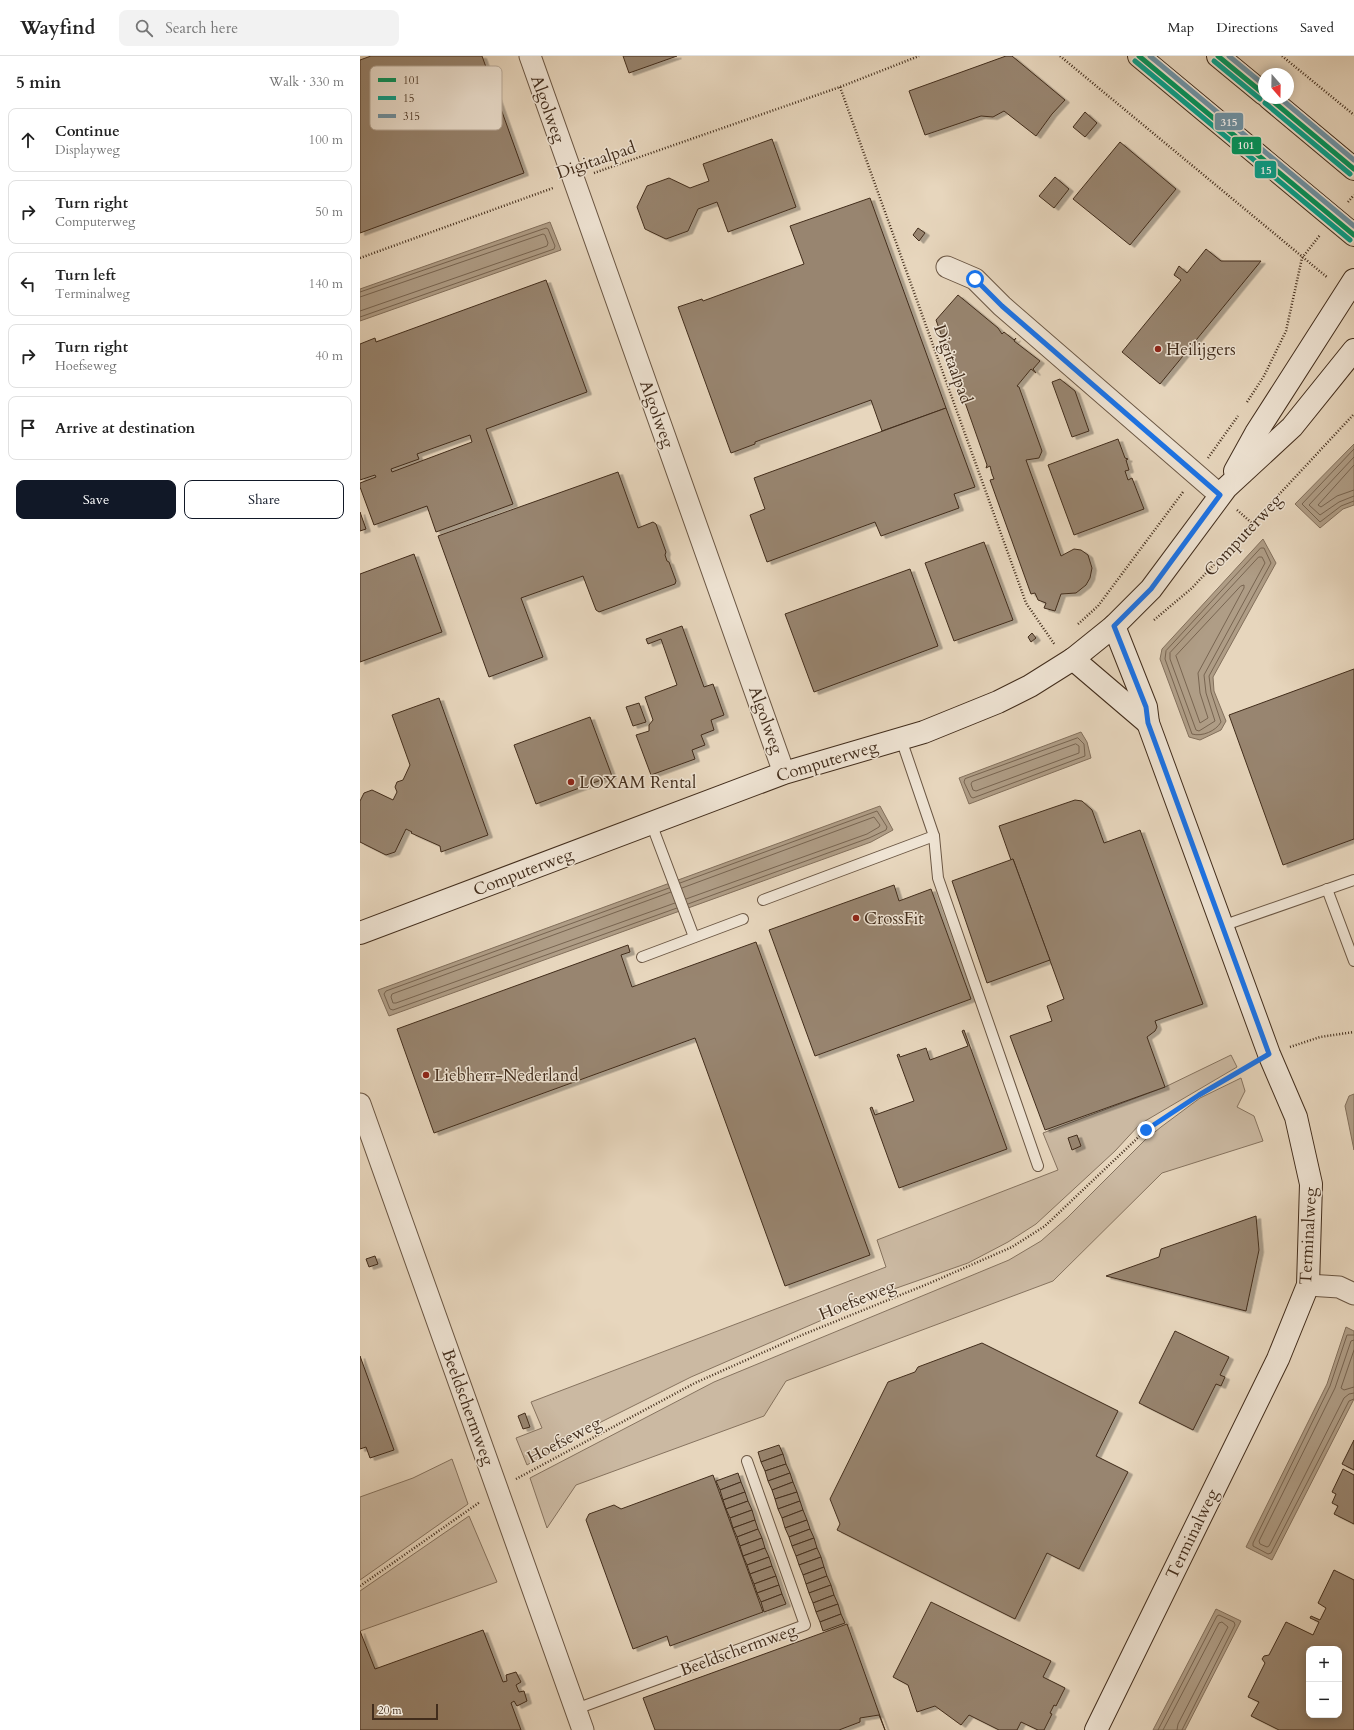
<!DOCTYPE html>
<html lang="en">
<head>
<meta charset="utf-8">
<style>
	body { margin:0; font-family:Cardo,serif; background:#f2f2f2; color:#222 }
	.controls { position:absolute; right:12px; bottom:12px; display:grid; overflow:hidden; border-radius:8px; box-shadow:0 2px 10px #0003 }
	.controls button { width:36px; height:36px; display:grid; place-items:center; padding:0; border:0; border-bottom:1px solid #e0e0e0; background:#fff; color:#222; font:20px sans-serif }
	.compass { position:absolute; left:898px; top:12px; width:36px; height:36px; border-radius:50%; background:#fff; box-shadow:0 2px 10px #0003; rotate:160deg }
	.scale { position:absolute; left:12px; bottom:10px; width:66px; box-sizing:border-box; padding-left:4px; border:2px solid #422d1c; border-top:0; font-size:11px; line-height:14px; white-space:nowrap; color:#422d1c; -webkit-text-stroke:3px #efe4d4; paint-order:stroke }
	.stop { position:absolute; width:12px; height:12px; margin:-9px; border:3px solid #1a73e8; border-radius:50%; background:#fff }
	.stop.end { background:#1a73e8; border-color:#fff; box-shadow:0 1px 4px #0008 }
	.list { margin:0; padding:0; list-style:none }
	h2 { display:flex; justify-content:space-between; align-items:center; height:52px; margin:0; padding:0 16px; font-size:17px }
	h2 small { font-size:13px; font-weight:400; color:#767676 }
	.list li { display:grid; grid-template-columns:26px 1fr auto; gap:12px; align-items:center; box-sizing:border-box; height:64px; margin:0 8px 8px; padding:0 8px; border:1px solid #e0e0e0; border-radius:8px }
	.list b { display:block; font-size:15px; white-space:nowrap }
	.list p { margin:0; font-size:13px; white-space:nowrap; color:#767676 }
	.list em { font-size:13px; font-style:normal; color:#767676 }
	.actions { display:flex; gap:8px; padding:12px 16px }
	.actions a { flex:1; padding:9px 0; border:1px solid #111827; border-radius:8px; text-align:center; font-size:14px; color:#111827 }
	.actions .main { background:#111827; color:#fff }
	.icon { flex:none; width:22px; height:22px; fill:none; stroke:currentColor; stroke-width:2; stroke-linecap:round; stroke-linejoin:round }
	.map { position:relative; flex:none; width:994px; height:1674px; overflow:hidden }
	header { display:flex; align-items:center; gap:24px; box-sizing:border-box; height:56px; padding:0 20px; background:#fff; border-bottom:1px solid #e0e0e0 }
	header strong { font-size:19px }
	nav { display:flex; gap:22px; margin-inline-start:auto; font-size:14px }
	.search { width:280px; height:36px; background:#f2f2f2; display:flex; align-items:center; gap:10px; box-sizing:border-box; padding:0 14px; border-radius:8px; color:#767676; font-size:15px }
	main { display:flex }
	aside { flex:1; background:#fff }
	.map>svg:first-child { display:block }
	.green { fill:#cbb9a2; stroke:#86735f }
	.water { fill:#af9d86; stroke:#83705c }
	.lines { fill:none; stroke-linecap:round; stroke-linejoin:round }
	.shore { stroke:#786551; stroke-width:1 }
	.building { fill:#988570; stroke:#422d1c; fill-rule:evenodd; filter:url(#shadow) }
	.lane-casing { stroke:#6b5744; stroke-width:12 }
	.street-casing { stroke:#6b5744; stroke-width:23 }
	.secondary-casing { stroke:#422d1c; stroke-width:24 }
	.primary-casing { stroke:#422d1c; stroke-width:24 }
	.path { stroke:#422d1c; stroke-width:2.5; stroke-dasharray:1 2; stroke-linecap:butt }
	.lane { stroke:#efe4d4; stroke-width:10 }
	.street { stroke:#efe4d4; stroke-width:21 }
	.secondary { stroke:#efe4d4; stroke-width:22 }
	.primary { stroke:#e7d6bd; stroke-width:22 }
	.bus-1-casing { stroke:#efe4d4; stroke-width:8 }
	.bus-2-casing { stroke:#efe4d4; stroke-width:8 }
	.bus-3-casing { stroke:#efe4d4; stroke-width:8 }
	.bus-1 { stroke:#00965e; stroke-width:5 }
	.bus-2 { stroke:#07a28c; stroke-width:5 }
	.bus-3 { stroke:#6f94a7; stroke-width:5 }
	.route { stroke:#1a73e8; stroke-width:5 }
	.poi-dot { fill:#8f2418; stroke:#efe4d4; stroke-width:1.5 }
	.labels { text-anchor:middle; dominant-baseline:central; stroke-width:3; stroke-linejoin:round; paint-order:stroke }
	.street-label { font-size:17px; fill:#422d1c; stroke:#efe4d4 }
	.poi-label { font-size:17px; fill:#422d1c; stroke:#efe4d4; text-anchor:start }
	.key { fill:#efe4d4; stroke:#bbad9d; stroke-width:1 }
	.key-label { font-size:11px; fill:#422d1c }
	.line-badge { stroke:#efe4d4; stroke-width:1.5 }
	.badge-label { font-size:11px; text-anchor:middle; font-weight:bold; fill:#fff }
</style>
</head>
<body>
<header>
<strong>Wayfind</strong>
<div class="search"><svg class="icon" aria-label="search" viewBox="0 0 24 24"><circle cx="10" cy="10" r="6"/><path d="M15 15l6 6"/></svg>Search here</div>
<nav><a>Map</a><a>Directions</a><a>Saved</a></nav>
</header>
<main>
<aside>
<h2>5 min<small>Walk · 330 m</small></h2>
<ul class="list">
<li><svg class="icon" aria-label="ahead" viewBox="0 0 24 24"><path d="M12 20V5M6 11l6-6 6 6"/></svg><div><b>Continue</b><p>Displayweg</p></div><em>100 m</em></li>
<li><svg class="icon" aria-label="right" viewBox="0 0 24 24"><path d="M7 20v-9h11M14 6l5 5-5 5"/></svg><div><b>Turn right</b><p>Computerweg</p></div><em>50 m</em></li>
<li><svg class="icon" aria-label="left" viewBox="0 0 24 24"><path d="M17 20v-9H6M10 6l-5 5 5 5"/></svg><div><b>Turn left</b><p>Terminalweg</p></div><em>140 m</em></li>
<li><svg class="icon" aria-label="right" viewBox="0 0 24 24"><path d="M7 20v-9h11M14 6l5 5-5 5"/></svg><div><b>Turn right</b><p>Hoefseweg</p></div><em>40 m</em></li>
<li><svg class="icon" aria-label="arrive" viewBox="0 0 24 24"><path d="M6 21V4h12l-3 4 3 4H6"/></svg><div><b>Arrive at destination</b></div></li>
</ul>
<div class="actions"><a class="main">Save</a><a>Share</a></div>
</aside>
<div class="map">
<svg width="994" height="1674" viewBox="0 0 994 1674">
	<defs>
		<filter id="shadow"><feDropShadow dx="4.5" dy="2.5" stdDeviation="0" flood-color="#0004"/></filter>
	</defs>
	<rect width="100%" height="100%" fill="#e7d6bd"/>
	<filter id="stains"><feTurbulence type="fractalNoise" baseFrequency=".005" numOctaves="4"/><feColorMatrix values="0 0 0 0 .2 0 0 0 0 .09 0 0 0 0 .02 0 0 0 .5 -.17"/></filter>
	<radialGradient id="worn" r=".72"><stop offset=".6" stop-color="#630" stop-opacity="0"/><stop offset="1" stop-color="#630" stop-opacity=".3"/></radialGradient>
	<g class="green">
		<path d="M871 999 877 1011 780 1068 755 1095 676 1168 648 1186 608 1207 531 1234 331 1321 233 1370 167 1409 156 1382 182 1372 171 1346 526 1211 517 1184 698 1114 683 1077 805 1031Z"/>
		<path d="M881 1022 885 1035 877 1051 894 1060 903 1085 802 1117 693 1225 426 1325 404 1360 216 1429 187 1472 170 1422 354 1326 649 1204 681 1185 707 1162 785 1084 801 1071 840 1042Z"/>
		<path d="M92 1403 108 1448 0 1524V1441L53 1422Z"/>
		<path d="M109 1460 137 1526 0 1575V1535Z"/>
	</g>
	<g class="water">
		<path d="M190 166 201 194 0 265V233Z"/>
		<path d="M994 388V449L983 453 960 472 935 448Z"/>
		<path d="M903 483 916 507 853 621 854 635 866 665 861 674 840 684 829 681 800 603 802 593Z"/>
		<path d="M721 676 727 686 731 702 609 748 599 722Z"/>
		<path d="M520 750 533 774 511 786 29 960 18 934Z"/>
		<path d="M994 1038V1094L985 1050 989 1040Z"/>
		<path d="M986 1271 994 1275V1343L912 1504 886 1491 967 1328Z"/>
		<path d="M856 1553 881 1565 825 1674H793Z"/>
	</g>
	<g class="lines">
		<g class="shore">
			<path d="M0 236 186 172 188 173 195 190 194 193 0 261"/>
			<path d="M0 241 183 178 185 179 188 187 187 190 0 255"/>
			<path d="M994 393 942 448 960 466 981 450 994 445"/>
			<path d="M994 401 949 449 960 459 979 446 994 440"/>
			<path d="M994 409 958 449 961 451 977 440 994 434"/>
			<path d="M901 492H904L911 507 849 620 851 636 861 666C856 675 842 681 832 678L805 603 806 595Z"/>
			<path d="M899 501H902L905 507 844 619 846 637 855 665 839 675 836 674 810 603V597Z"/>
			<path d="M881 530 884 529V532L838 617 840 637 848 662 840 667 816 600Z"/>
			<path d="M718 682 724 688 725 700 613 742 611 741 604 726 605 723Z"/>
			<path d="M716 688 719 690V697L616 735 613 734 611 728 612 726Z"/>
			<path d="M320 827 517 755 527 771 526 774 509 782 328 848"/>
			<path d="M309 832 26 935 24 938 30 953 33 954 317 852"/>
			<path d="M322 832 514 761 520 769 519 771 507 778 326 843"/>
			<path d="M311 836 32 938 31 941 33 947H36L315 847"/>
			<path d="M994 1279H987L970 1330 893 1487V1490L908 1498 911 1497 989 1345 994 1343"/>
			<path d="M994 1284 991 1285 975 1332 899 1485 900 1488 907 1491 909 1490 984 1342 989 1338 994 1337"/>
			<path d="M994 1294 981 1332 984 1334 994 1331"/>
			<path d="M798 1674 857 1560 859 1559 874 1566 875 1569 822 1674"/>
			<path d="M803 1674 859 1567 862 1566 868 1571 818 1668 817 1674"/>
		</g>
	</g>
	<g class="building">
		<path d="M11 0H122L164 117 0 177V4Z"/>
		<path d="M263 0H317L269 17Z"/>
		<path d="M646 0H652L705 44 692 58 676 80 644 55 633 61 621 60 565 79 549 35Z"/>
		<path d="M725 56 737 67 725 81 713 71Z"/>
		<path d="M412 83 436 151 368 176 357 146 338 153 328 175 306 183 285 173 277 151 287 130 309 122 330 132 349 125 343 108Z"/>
		<path d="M760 86 816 133 770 189 713 143Z"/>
		<path d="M695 121 709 133 694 152 679 140Z"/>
		<path d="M510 142 586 352 522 375 511 344 395 386V388L371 397 318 251 342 243 343 245 444 208 430 170Z"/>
		<path d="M558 172 565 177 559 185 553 179Z"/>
		<path d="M846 193 861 205H901L800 328 762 296 821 224 814 219 819 210 827 217Z"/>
		<path d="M186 224 227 336 126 373 153 448 76 476 67 450 14 469 0 431V427L16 421 15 419 0 424V288L15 282 16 286ZM110 379 112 386 32 416 31 413 59 403 57 398Z"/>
		<path d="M598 239 638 272 642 278 644 276 654 284 656 282 654 285 680 305 673 313 676 317 671 313 657 330 659 331 682 395 679 402 666 404 701 500 714 493 721 494 728 499 732 512 730 522 726 529 716 537 701 538 695 555 684 552 686 547 678 544 675 537 671 538 630 424 634 423 632 418 630 410 626 412 627 409 576 264Z"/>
		<path d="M700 323 715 335 729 375 712 381 692 326Z"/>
		<path d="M586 352 615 431 594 438 599 452 521 480 515 466 407 506 390 459 405 453 394 422Z"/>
		<path d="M758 383 765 402 768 403 766 404 769 414 765 415 768 424 772 422 784 453 714 479 688 409Z"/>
		<path d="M258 416 278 472 293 466 296 468 306 496 305 499 307 505 309 506 316 525 315 528 239 556 236 554 223 520 161 542 183 601 129 621 78 480Z"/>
		<path d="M0 456 6 473 0 475Z"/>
		<path d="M624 486 653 564 594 585 565 507Z"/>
		<path d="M54 498 82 576 0 606V518Z"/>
		<path d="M550 513 578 590 454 636 425 558Z"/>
		<path d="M322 570 344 631 353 628 364 659 351 664 354 674 341 679 345 689 332 694 335 703 291 719 276 679 289 675V669L293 664 285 641 317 629 301 583 288 588 286 583Z"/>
		<path d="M672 577 676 582 671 586 668 581Z"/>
		<path d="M994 613V783L923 809 869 659Z"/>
		<path d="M79 642 128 779 81 796 80 790 51 777 52 776 46 773 35 796 26 799 0 786V745L4 737 12 734 33 744 37 736 35 731 37 726 43 724 50 709 32 659Z"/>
		<path d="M279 647 286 666 273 670 266 651Z"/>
		<path d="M230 661 252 720 176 748 154 689Z"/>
		<path d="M715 744 722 745 732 754 744 787 780 774 843 948 795 965 797 971 795 975 787 981 805 1031 685 1074 650 980 692 965 687 950 704 943 653 803 651 804 639 770Z"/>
		<path d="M653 803 690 904 627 927 592 825Z"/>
		<path d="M534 829 539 845 571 833 611 943 455 1000 409 874Z"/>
		<path d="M396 886 510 1199 425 1230 335 982 74 1077 37 973 268 889 270 896 261 899 272 931Z"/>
		<path d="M604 974 647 1093 539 1132 510 1052 512 1051 515 1059 554 1045 537 999 539 998 540 1001 566 992 570 1004 608 990 602 975Z"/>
		<path d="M717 1079 721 1090 712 1094 708 1082Z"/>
		<path d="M896 1160 899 1194 886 1255 746 1220 799 1201 801 1193Z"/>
		<path d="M15 1200 18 1208 9 1211 6 1203Z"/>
		<path d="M815 1275 869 1301 860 1319 865 1321 861 1330 856 1328 833 1374 779 1347Z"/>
		<path d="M622 1287 758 1355 736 1400 768 1416 719 1513 687 1497 655 1563 477 1474 480 1468 470 1443 528 1326 555 1316 558 1311Z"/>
		<path d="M0 1300 34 1394 10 1402 6 1391 0 1393Z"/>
		<path d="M165 1357 170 1371 163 1373 158 1360Z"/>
		<path d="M994 1384V1414L982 1408Z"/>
		<path d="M419 1389 423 1398 401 1406 398 1396Z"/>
		<path d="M423 1398 426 1408 405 1415 401 1406Z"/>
		<path d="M426 1408 430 1417 408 1425 405 1415Z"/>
		<path d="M983 1413 994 1419V1468L974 1458 978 1450 972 1447 976 1438 972 1436Z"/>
		<path d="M378 1417 381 1426 360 1434 356 1425Z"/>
		<path d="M430 1417 433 1426 412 1434 408 1425Z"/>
		<path d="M353 1419 403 1556 310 1590 307 1580 273 1593 226 1464 229 1458 254 1449 261 1453Z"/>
		<path d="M381 1426 385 1436 363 1444 360 1434Z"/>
		<path d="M433 1426 437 1436 415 1443 412 1434Z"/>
		<path d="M385 1436 388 1445 366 1453 363 1444Z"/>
		<path d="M437 1436 440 1445 418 1453 415 1443Z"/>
		<path d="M388 1445 392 1454 370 1462 366 1453Z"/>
		<path d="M440 1445 443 1454 422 1462 418 1453Z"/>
		<path d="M392 1454 395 1464 373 1472 370 1462Z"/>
		<path d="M443 1454 447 1464 425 1472 422 1462Z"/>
		<path d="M395 1464 398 1473 377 1481 373 1472Z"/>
		<path d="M447 1464 450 1473 429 1481 425 1472Z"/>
		<path d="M398 1473 402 1482 380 1490 377 1481Z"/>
		<path d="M450 1473 454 1482 432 1490 429 1481Z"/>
		<path d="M402 1482 405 1492 383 1500 380 1490Z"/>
		<path d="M454 1482 457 1492 436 1500 432 1490Z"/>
		<path d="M405 1492 409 1501 387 1509 383 1500Z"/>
		<path d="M457 1492 461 1501 439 1509 436 1500Z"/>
		<path d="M409 1501 412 1510 390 1518 387 1509Z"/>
		<path d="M461 1501 464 1511 443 1519 439 1509Z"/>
		<path d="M412 1510 416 1520 394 1528 390 1518Z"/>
		<path d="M464 1511 467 1520 446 1528 443 1519Z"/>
		<path d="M974 1514 994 1524V1674H919L891 1660 899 1646 888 1641 905 1607 902 1603 904 1600 909 1599 926 1566 953 1579 959 1566 950 1562 951 1560 960 1564 966 1552 958 1547ZM949 1593H979V1659H949Z"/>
		<path d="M416 1520 419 1529 397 1537 394 1528Z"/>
		<path d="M467 1520 471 1529 449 1537 446 1528Z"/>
		<path d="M419 1529 422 1538 401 1546 397 1537Z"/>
		<path d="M471 1529 474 1539 453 1547 449 1537Z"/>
		<path d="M422 1538 426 1548 404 1556 401 1546Z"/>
		<path d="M474 1539 478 1548 456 1556 453 1547Z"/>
		<path d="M571 1546 691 1605 683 1621 705 1632 696 1650 694 1649 690 1657 692 1658 684 1674H678L661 1666 657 1674H639L609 1659 601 1669 575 1650 557 1656 548 1629 533 1621Z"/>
		<path d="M478 1548 481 1558 460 1566 456 1556Z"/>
		<path d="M481 1558 485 1567 463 1575 460 1566Z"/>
		<path d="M487 1568 525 1674 519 1659 500 1662V1666L479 1674H295L283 1642Z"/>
		<path d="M123 1574 143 1626 147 1625 146 1619 156 1616 161 1626 156 1629 159 1636 164 1635 167 1645 157 1650 154 1645 151 1647 161 1674H0V1575L15 1613Z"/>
	</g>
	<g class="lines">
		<g class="lane-casing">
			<g id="lane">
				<path d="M291 767 334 881"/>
				<path d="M574 780 578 822 678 1110"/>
				<path d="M967 833 994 905"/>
				<path d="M403 844 574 780 541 683"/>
				<path d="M862 870 994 824"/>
				<path d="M282 901 383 863"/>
				<path d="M216 1653 445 1569 387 1405"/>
			</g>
		</g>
		<g class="street-casing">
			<g id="street">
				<path d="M170 0 424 717"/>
				<path d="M587 211 615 223 642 250 860 439"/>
				<path d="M0 1048 223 1674"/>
				<path d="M948 1229 979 1231 994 1238"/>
			</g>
		</g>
		<g class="secondary-casing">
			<g id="secondary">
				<path d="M875 415 896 377 994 224"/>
				<path d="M713 603 788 667"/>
				<path d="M0 877 424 717 564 676 638 646 670 630 713 603 754 570 791 533 866 432 932 371 994 294"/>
				<path d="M736 1674 918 1303 948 1229 951 1128 936 1061 909 998 788 667 786 651 754 570"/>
			</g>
		</g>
		<g class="primary-casing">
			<g id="primary">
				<path d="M779 0 994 179"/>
				<path d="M858 0 904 38"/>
				<path d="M909 42 994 113"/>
			</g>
		</g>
		<g class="path">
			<path d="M700 0 968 222"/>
			<path d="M922 0 994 59"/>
			<path d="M480 31 666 547 695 589"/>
			<path d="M234 117 480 31 559 0"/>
			<path d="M988 146 994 139"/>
			<path d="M0 202 193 132"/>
			<path d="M887 346 904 320 926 275 942 202 960 179"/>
			<path d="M848 402 878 360"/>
			<path d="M877 454 893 468"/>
			<path d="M794 564 832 532 994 358"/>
			<path d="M718 568 738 550 823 436"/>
			<path d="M930 991 960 981 994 976"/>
			<path d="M156 1423 335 1327 442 1279 570 1227 652 1191 685 1170 786 1074 839 1039 890 1009"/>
			<path d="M0 1530 120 1446"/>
		</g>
		<use href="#lane" class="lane"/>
		<use href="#street" class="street"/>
		<use href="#secondary" class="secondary"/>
		<use href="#primary" class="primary"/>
		<g class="bus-1-casing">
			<g id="bus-1">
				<path d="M779 0 994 179"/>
				<path d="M858 0 904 38"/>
				<path d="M909 42 994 113"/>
			</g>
		</g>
		<g class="bus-2-casing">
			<g id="bus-2">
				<path d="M775 5 990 184"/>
				<path d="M854 5 900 43"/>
				<path d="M905 47 990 118"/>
			</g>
		</g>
		<g class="bus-3-casing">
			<g id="bus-3">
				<path d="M790 0 994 170"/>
				<path d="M869 0 904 29"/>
				<path d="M920 42 994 104"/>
			</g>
		</g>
		<use href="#bus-1" class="bus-1"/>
		<use href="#bus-2" class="bus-2"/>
		<use href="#bus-3" class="bus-3"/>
	</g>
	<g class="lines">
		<path class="route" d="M615 223 642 250 860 439 791 533 754 570 786 651 788 667 909 998 839 1039 786 1074"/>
	</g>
	<g class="poi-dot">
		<circle cx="798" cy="293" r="4"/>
		<circle cx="211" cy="726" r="4"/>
		<circle cx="496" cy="862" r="4"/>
		<circle cx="66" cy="1019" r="4"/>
	</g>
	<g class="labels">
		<g class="street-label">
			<text transform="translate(188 53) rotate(70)">Algolweg</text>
			<text transform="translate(236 104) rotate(-19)">Digitaalpad</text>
			<text transform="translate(593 308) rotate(70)">Digitaalpad</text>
			<text transform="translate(297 358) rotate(70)">Algolweg</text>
			<text transform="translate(883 479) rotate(-47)">Computerweg</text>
			<text transform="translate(406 664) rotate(70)">Algolweg</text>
			<text transform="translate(467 705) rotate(-17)">Computerweg</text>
			<text transform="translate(163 816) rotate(-21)">Computerweg</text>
			<text transform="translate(948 1180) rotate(-87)">Terminalweg</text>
			<text transform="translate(497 1244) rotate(-22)">Hoefseweg</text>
			<text transform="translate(108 1351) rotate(70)">Beeldschermweg</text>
			<text transform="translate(204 1384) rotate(-28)">Hoefseweg</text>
			<text transform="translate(832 1478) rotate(-64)">Terminalweg</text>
			<text transform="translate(378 1594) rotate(-20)">Beeldschermweg</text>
		</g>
		<g class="poi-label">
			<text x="806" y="293">Heilijgers</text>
			<text x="219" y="726">LOXAM Rental</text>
			<text x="504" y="862">CrossFit</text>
			<text x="74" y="1019">Liebherr-Nederland</text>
		</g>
	</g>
	<rect x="10" y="10" width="132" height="64" rx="6" class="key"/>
	<rect x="18" y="22" width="18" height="4" fill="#00965e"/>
	<rect x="18" y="40" width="18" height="4" fill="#07a28c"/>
	<rect x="18" y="58" width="18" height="4" fill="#6f94a7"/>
	<g class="key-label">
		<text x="43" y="28">101</text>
		<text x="43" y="46">15</text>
		<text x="43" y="64">315</text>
	</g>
	<g class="line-badge">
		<rect x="854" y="56" width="30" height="19" rx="4" fill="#6f94a7"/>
		<rect x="871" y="80" width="31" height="19" rx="4" fill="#00965e"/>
		<rect x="894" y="104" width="23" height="19" rx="4" fill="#07a28c"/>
	</g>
	<g class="badge-label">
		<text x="869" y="70">315</text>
		<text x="886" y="93">101</text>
		<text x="906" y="118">15</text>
	</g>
	<rect width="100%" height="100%" filter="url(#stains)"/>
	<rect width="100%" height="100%" fill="url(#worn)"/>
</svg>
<div class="controls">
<button>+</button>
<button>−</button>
</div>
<svg class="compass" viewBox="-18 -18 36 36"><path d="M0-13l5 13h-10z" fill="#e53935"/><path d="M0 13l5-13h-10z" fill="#767676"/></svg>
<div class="scale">20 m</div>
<div class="stop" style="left:615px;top:223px"></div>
<div class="stop end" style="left:786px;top:1074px"></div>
</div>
</main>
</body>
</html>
